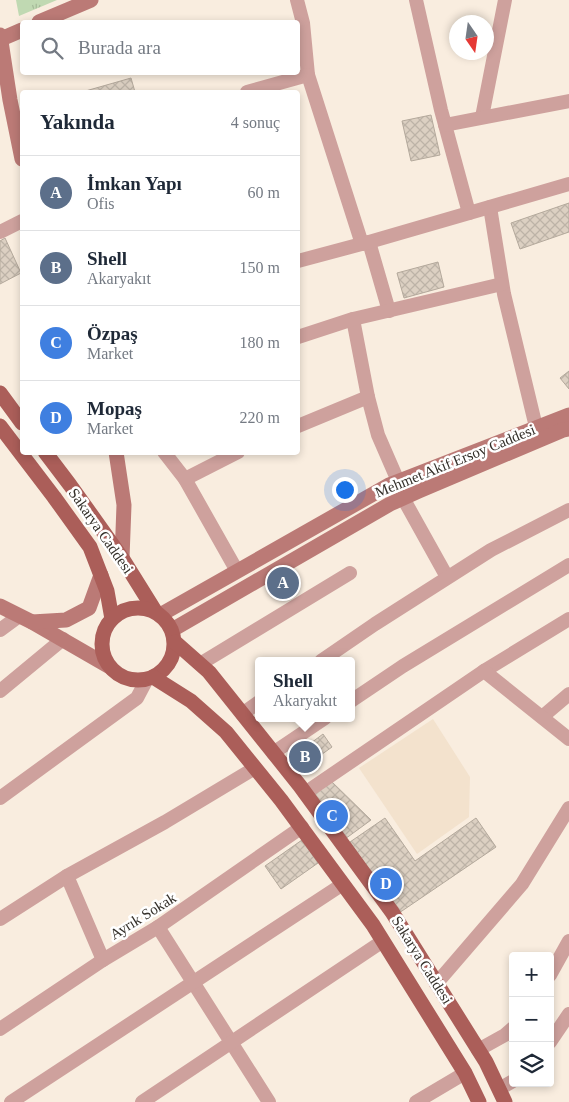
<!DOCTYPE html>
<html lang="tr">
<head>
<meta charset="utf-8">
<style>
	body { margin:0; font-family:Georgia,serif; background:#f2f2f3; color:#1f2937 }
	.controls { position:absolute; right:15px; bottom:15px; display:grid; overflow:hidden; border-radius:5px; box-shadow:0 2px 8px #0003 }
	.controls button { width:45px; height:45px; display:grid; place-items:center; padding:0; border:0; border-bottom:1px solid #e0e1e3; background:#fff; color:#1f2937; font:25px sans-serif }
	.compass { position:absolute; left:449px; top:15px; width:45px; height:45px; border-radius:50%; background:#fff; box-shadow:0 2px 8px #0003; rotate:167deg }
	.you { position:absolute; left:344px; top:489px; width:18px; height:18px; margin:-12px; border:4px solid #fff; border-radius:50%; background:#1a73e8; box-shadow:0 0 0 8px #1a73e833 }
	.badge { display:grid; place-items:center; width:32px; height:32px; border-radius:50%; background:#0569d1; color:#fff; font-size:16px; font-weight:700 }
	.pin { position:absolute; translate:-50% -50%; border:2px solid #fff; box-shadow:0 1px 5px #0006 }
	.popup { position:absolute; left:255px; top:657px; width:100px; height:65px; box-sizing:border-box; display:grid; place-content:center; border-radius:5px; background:#fff; filter:drop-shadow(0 1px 4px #0005); font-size:16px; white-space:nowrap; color:#747a83 }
	.popup b { font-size:19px; color:#1f2937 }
	.popup::after { content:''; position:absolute; left:50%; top:100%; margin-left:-10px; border:10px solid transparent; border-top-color:#fff }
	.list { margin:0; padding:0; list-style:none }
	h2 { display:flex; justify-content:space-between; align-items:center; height:65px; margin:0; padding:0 20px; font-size:21px }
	h2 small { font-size:16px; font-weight:400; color:#747a83 }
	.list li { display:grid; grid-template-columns:32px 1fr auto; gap:15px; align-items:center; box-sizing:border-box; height:75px; padding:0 20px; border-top:1px solid #e0e1e3 }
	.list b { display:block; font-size:19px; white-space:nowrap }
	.list p { margin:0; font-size:16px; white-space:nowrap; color:#747a83 }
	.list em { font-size:16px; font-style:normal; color:#747a83 }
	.icon { flex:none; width:28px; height:28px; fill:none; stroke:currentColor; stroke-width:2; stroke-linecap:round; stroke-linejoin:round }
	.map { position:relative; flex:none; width:569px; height:1102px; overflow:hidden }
	.search { position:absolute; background:#fff; box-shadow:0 2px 8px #0003; left:20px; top:20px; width:280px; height:55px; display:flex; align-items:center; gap:12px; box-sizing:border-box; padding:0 18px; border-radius:5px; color:#747a83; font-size:19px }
	.panel { position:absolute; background:#fff; box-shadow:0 2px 8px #0003; left:20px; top:90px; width:280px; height:365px; border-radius:5px }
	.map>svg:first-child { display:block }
	.built { fill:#f3e2cd }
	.grass { fill:url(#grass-tufts) }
	.building { fill:url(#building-cross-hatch); stroke:#b4a99c }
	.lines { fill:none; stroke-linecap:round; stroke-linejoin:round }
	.street { stroke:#cea19d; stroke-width:14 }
	.secondary { stroke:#bb7a76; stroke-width:15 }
	.primary { stroke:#ab5e59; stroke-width:15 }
	.labels { text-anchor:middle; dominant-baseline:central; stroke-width:5; stroke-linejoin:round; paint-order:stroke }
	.street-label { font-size:15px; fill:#34302a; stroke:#fff }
</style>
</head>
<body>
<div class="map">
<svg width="569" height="1102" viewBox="0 0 569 1102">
	<defs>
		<pattern id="grass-tufts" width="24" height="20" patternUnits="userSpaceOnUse" patternTransform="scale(1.25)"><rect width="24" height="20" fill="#c0d9b2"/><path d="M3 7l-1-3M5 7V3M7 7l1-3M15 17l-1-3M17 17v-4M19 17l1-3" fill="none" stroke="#a6bb99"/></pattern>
		<pattern id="building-cross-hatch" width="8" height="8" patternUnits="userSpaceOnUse" patternTransform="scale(1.25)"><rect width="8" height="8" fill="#dcd0c2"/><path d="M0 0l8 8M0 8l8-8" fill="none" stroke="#bdb3a7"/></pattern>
	</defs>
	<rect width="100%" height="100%" fill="#f9eddf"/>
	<path class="built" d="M433 719 470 777 469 817 417 854 359 768Z"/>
	<path class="grass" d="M16 0H57L19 16Z"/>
	<g class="building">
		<path d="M131 78 135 92H82Z"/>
		<path d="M431 115 440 155 411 161 402 121Z"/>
		<path d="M569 203V232L520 249 511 223Z"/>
		<path d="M5 238 21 273 0 284V241Z"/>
		<path d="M438 262 444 287 404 298 397 273Z"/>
		<path d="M569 371V389L560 378Z"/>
		<path d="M323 734 332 747 300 770 291 758Z"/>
		<path d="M330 780 371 820 345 839 311 793Z"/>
		<path d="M385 818 415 861 476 818 496 847 399 913 350 842Z"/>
		<path d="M302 840 318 863 281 889 265 866Z"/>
	</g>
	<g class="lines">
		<g class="street">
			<path d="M297 0 303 23 308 75 362 244"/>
			<path d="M416 0 441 110 469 213"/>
			<path d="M247 92 308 75"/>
			<path d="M482 117 505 0"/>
			<path d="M445 125 569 101"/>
			<path d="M490 207 504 294 536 427"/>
			<path d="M0 232 22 221"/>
			<path d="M369 242 389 311"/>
			<path d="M298 261 369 242 569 184"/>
			<path d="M353 319 368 397 378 435 398 481"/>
			<path d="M298 337 353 319 502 284"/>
			<path d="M298 426 368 397"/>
			<path d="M164 452 185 479 237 571"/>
			<path d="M185 479 238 452"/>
			<path d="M403 498 447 577"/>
			<path d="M0 630 19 616"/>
			<path d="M321 661 375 624 491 550 569 510"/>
			<path d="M200 664 350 573"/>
			<path d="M484 671 569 619"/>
			<path d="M0 691 63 639"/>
			<path d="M351 701 403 666 569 565"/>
			<path d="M242 714 259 702"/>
			<path d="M542 717 569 694"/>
			<path d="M273 753 325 718"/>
			<path d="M305 793 484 671 569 739"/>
			<path d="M0 798 137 698 147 679"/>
			<path d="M67 876 103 960"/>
			<path d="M0 919 67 876 165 822 255 768"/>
			<path d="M158 927 269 1102"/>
			<path d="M550 975 569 941"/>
			<path d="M436 984 522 884 569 808"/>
			<path d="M0 1029 103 960 158 927 302 827"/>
			<path d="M550 1042 569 1014"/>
			<path d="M478 1050 505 1035 513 1028"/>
			<path d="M499 1089 513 1081"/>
			<path d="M11 1102 343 884"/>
			<path d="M142 1102 383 941"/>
			<path d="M416 1102 465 1073"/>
		</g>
		<g class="secondary">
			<path d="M39 22 91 0"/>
			<path d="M0 35 10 100 22 159"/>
			<path d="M1 39 22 30"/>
			<path d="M116 452 124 505 122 558"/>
			<path d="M0 606 32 622 110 667"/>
			<path d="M160 615 389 485 569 415"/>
			<path d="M32 622 66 620 89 608 101 575"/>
			<path d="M172 630 390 504 419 491 563 430 569 429"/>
		</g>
		<g class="primary">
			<path d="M0 393 22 423"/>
			<path d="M0 426 54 497 90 547 107 591 112 619"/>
			<path d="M45 452 70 485 122 558 155 611"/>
			<circle cx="138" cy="644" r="36"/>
			<path d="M175 642 209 672 300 786 392 912 486 1062 505 1102"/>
			<path d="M153 677 191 701 226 732 281 800 373 925 465 1073 479 1102"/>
		</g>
	</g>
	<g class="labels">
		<g class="street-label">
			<text transform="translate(455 461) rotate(-22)">Mehmet Akif Ersoy Caddesi</text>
			<text transform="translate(101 531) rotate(55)">Sakarya Caddesi</text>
			<text transform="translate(143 916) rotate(-32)">Ayrık Sokak</text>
			<text transform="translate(422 960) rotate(58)">Sakarya Caddesi</text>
		</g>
	</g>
</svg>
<div class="controls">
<button>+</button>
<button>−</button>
<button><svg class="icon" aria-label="layers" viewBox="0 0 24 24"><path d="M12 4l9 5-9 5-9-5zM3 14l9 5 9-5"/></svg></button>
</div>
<svg class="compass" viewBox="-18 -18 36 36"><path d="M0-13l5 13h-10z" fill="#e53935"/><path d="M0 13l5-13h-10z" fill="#747a83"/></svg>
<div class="you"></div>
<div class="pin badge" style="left:283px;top:583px;background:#5c6f8a">A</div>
<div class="pin badge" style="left:305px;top:757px;background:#5c6f8a">B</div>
<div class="popup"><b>Shell</b>Akaryakıt</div>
<div class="pin badge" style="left:332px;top:816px;background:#3f7fe0">C</div>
<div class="pin badge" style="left:386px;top:884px;background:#3f7fe0">D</div>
<div class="search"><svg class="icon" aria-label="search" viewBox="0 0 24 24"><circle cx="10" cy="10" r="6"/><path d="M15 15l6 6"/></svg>Burada ara</div>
<section class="panel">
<h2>Yakında<small>4 sonuç</small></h2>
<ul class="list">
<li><span class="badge" style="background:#5c6f8a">A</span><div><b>İmkan Yapı</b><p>Ofis</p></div><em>60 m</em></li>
<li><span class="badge" style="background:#5c6f8a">B</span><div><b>Shell</b><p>Akaryakıt</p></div><em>150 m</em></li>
<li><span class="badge" style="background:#3f7fe0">C</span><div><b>Özpaş</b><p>Market</p></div><em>180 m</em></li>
<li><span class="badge" style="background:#3f7fe0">D</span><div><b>Mopaş</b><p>Market</p></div><em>220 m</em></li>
</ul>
</section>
</div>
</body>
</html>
